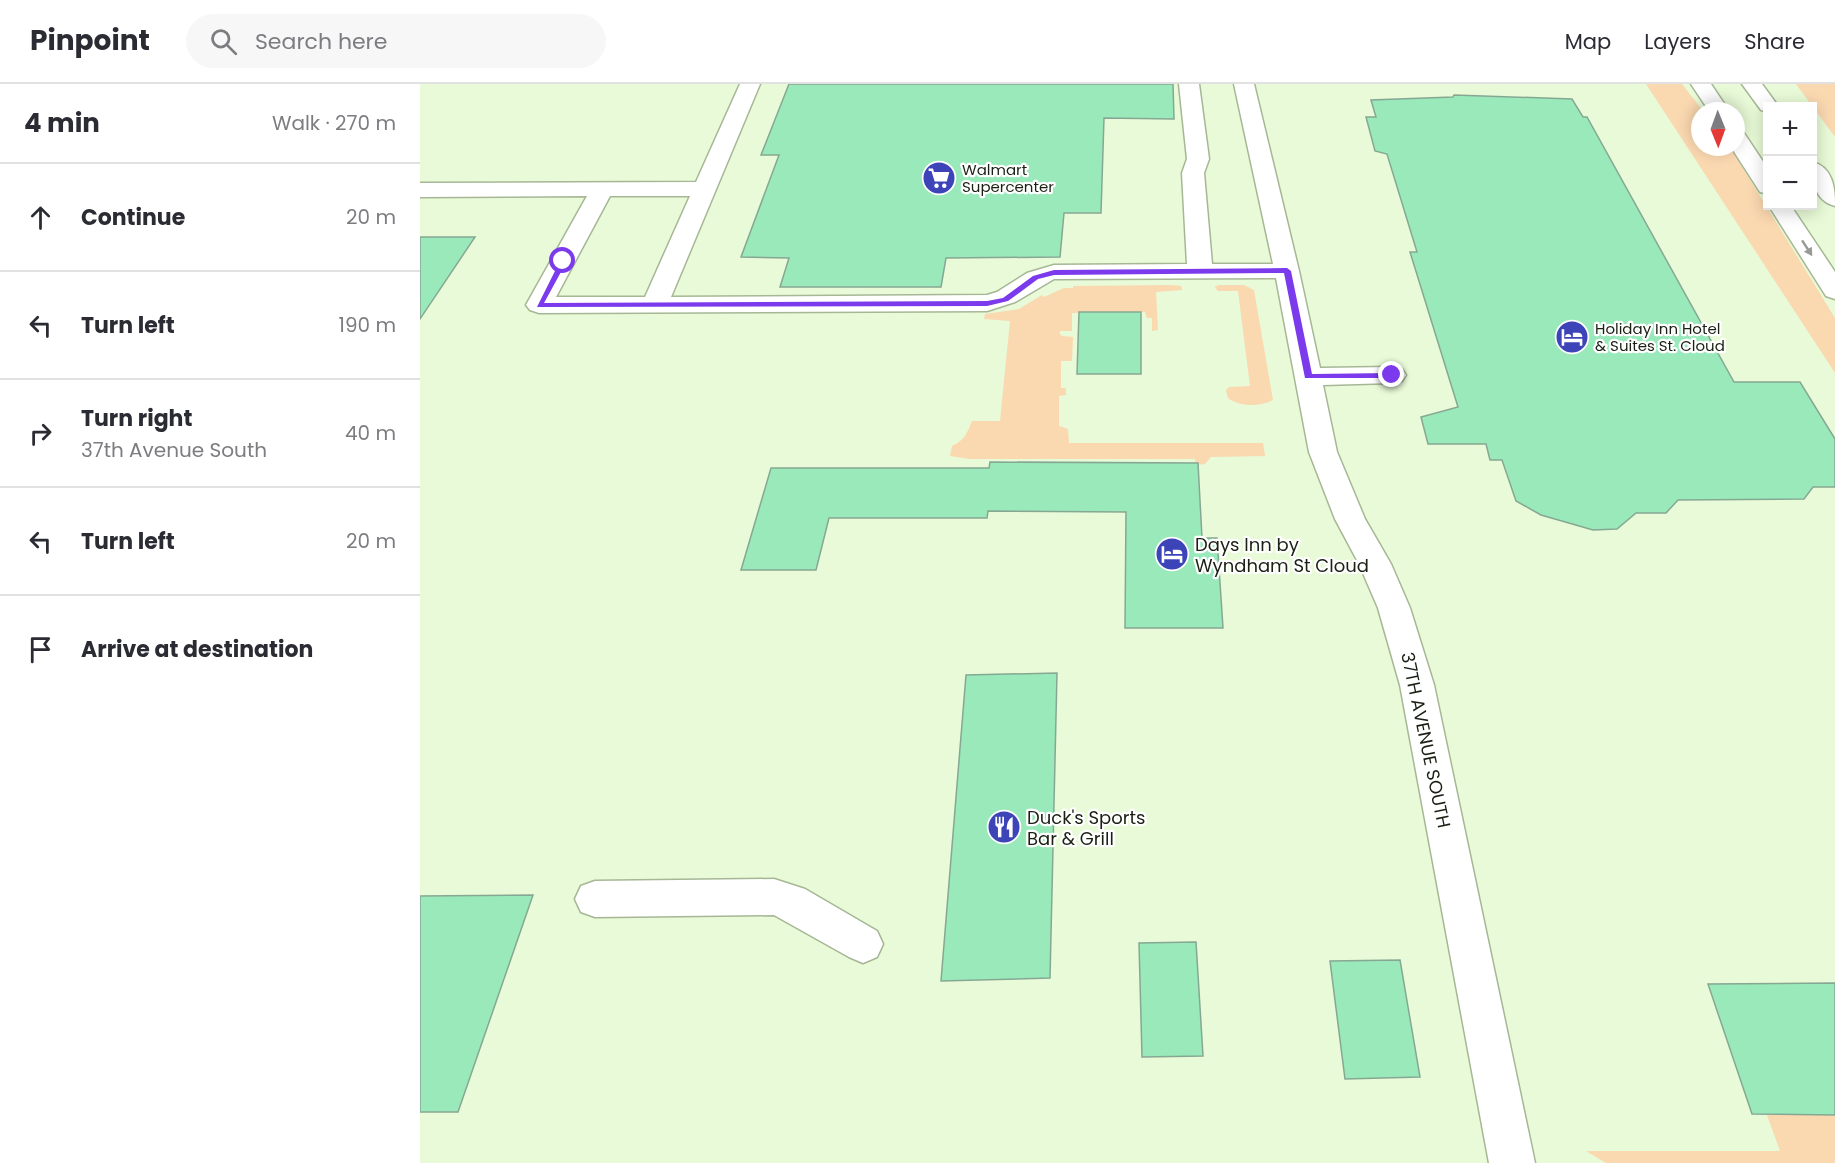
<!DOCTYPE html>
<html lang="en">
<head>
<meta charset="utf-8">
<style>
	body { margin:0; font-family:Poppins,sans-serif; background:#f7f7f7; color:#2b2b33 }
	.controls { position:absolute; right:18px; top:18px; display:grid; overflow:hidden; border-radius:0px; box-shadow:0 3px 15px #0003 }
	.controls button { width:54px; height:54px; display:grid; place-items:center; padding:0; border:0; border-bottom:2px solid #e1e1e2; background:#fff; color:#2b2b33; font:30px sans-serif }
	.compass { position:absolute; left:1271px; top:18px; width:54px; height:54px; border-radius:50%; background:#fff; box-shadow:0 3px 15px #0003; rotate:179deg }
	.stop { position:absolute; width:18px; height:18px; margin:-14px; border:4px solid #7c3aed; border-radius:50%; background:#fff }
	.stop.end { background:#7c3aed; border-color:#fff; box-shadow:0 2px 6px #0008 }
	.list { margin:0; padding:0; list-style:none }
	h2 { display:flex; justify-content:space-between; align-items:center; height:78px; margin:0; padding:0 24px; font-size:26px }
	h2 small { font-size:20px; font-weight:400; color:#7c7c81 }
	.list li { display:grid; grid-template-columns:39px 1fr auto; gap:18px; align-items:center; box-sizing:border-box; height:108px; padding:0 24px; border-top:2px solid #e1e1e2 }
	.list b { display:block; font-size:22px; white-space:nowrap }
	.list p { margin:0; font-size:20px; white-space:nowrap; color:#7c7c81 }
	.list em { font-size:20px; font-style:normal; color:#7c7c81 }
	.icon { flex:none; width:33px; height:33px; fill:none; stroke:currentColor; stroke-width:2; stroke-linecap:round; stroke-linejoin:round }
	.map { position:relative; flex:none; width:1415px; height:1079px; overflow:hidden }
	header { display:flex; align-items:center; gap:36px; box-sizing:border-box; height:84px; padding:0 30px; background:#fff; border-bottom:2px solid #e1e1e2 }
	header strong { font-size:28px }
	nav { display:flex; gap:33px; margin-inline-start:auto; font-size:21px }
	.search { width:420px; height:54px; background:#f7f7f7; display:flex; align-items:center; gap:15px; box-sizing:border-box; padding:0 21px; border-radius:33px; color:#7c7c81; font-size:22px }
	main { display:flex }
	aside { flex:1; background:#fff }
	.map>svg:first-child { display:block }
	.green { fill:#fad8b0 }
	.building { fill:#99e9bb; stroke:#86a893; stroke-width:1.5 }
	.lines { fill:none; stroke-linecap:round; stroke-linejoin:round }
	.minor-casing { stroke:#a6b796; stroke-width:3 }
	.highway-casing { stroke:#a6b796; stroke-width:3 }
	.minor { fill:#fff; fill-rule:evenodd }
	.highway { fill:#fff; fill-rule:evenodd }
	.oneway { fill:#989b95 }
	.route { fill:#7c3aed }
	.labels { text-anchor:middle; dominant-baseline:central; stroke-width:4.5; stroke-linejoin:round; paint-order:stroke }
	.far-poi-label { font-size:15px; fill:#1a2013; stroke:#fff; text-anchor:start }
	.poi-label { font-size:18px; fill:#1a2013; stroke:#fff; text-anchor:start }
	.street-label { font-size:18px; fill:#1a2013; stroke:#fff }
</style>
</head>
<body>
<header>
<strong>Pinpoint</strong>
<div class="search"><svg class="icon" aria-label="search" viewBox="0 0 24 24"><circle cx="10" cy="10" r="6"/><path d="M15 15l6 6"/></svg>Search here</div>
<nav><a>Map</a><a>Layers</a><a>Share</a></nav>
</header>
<main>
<aside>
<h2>4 min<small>Walk · 270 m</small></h2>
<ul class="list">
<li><svg class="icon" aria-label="ahead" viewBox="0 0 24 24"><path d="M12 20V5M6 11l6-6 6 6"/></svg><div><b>Continue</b></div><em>20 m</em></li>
<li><svg class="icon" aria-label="left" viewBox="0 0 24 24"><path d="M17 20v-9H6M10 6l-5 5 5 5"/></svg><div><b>Turn left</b></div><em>190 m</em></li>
<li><svg class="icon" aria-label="right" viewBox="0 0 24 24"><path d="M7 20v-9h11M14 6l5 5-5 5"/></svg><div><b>Turn right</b><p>37th Avenue South</p></div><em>40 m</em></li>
<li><svg class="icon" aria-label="left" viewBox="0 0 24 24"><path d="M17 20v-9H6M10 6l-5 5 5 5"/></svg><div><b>Turn left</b></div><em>20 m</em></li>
<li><svg class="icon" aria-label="arrive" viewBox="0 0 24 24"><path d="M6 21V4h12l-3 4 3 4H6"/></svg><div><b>Arrive at destination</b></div></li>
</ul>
</aside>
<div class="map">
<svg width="1415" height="1079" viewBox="0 0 1415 1079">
	<rect width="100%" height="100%" fill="#e8fad7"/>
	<g class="green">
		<path d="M1226 0H1262L1283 27H1280V63H1310L1415 234V289Z"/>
		<path d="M1376 0H1415V53Z"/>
		<path d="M752 201 761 202 762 206 736 208 738 246 732 247V234H727L725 228 652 229V247H640V250L642 252 653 253 652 277H641V304H646V311L639 312V342L648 345 649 359H843L845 372 791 373 785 380 776 381 775 375H550L530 372 532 362C545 356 547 349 552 337H580L590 237 564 235 565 230 599 225 622 211 624 213 644 204H653V202Z"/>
		<path d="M798 201H824L834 206 853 316C841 323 819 323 808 314L806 306 809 303 830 302 818 207H798L795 203Z"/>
		<path d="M1347 1031H1415V1079H1186L1166 1067H1360Z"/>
	</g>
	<g class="building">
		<path d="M369 0H753L754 35 684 34 681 129H644L640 173 526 174 521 203H360L369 174 321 173 359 71H341Z"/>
		<path d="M1034 11 1152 15 1163 33H1167L1314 298H1380L1415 355V403H1393L1384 415 1258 416 1246 429H1216L1197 445 1173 446 1121 431 1096 417 1082 376H1070L1066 360H1008L1001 333 1038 323 990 168H997L967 70 955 67 946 33H956L951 16 1033 13Z"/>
		<path d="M0 153H55L0 235Z"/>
		<path d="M659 228H721V290H657Z"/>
		<path d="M570 378 778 379 782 454H797L803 544H705L706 428 568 427 567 434H409L396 486H321L351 384H569Z"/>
		<path d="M637 589 630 894 521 897 546 591Z"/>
		<path d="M113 811 38 1028H0V812Z"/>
		<path d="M776 858 783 972 722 973 719 859Z"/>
		<path d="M980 876 1000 993 925 995 910 877Z"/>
		<path d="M1415 899V1031L1332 1030 1288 900Z"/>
	</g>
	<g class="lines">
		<g class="minor-casing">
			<g id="minor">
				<path d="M320 0H340L251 213 567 211 577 208 607 189 634 181 767 180 762 89 767 75 759 0H779L789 75 784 89 792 180H853L814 0H834L879 187 900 284 972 283 982 285 986 291 982 297 972 299 903 301 917 368 945 435 971 480 990 524 1014 601 1115 1079H1069L980 601 958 524 939 480 915 435 889 368 856 194 634 195 595 218 567 227 119 229 110 226 106 221 167 112 0 113V99L276 98ZM190 112H270L225 213H136Z"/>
				<path d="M354 795 385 805 457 847 463 860 457 873 443 879 429 873 354 831 175 833 161 828 155 815 161 802 175 797Z"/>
			</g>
		</g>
		<g class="highway-casing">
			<g id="highway">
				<path d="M1271 0H1291L1309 27H1289Z"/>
				<path d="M1322 0H1342L1358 22H1348V28L1341 26Z"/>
				<path d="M1316 48 1324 49 1348 85V110L1340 108 1311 63H1316Z"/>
				<path d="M1392 78C1413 83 1415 104 1415 122 1394 117 1392 95 1392 78Z"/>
				<path d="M1349 122H1371L1415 188V215L1406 212Z"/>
			</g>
		</g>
		<use href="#minor" class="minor"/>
		<use href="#highway" class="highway"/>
	</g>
	<defs><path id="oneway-solid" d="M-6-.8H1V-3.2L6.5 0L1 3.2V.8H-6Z" transform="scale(1.5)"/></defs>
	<use class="oneway" href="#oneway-solid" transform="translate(1387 164) rotate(57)"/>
	<path class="route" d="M143 175 147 177 124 219 567 217 583 214 613 192 634 186 867 184 871 187 892 290 972 289 976 291 972 294H885L864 189 634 191 618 195 588 217 567 222 117 223 140 177Z"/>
	<defs>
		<g id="supermarket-disc" transform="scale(1.725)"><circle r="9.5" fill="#3c44b8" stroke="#fff"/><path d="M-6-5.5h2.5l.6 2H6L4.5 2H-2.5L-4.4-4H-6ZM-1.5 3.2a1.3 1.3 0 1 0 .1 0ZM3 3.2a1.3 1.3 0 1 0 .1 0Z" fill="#fff"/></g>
		<g id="hotel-disc" transform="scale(1.725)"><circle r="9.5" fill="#3c44b8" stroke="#fff"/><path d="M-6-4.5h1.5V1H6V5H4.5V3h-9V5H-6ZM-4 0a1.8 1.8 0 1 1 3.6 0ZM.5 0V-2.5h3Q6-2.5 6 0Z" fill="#fff"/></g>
		<g id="restaurant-disc" transform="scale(1.725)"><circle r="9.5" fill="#3c44b8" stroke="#fff"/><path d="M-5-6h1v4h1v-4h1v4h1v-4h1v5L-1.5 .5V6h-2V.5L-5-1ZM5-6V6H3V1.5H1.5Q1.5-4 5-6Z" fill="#fff"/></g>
	</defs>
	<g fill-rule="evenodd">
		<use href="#supermarket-disc" x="519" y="94"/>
		<use href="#hotel-disc" x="1152" y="253"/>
		<use href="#hotel-disc" x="752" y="470"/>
		<use href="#restaurant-disc" x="584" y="743"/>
	</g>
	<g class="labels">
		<g class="far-poi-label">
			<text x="542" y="85">Walmart<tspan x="542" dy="17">Supercenter</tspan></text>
			<text x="1175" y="244">Holiday Inn Hotel<tspan x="1175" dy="17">&amp; Suites St. Cloud</tspan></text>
		</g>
		<g class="poi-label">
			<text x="775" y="460">Days Inn by<tspan x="775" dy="21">Wyndham St Cloud</tspan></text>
			<text x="607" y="733">Duck's Sports<tspan x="607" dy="21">Bar &amp; Grill</tspan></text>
		</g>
		<g class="street-label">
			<text transform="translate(1006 656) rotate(78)">37TH AVENUE SOUTH</text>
		</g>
	</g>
</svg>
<div class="controls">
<button>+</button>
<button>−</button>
</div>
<svg class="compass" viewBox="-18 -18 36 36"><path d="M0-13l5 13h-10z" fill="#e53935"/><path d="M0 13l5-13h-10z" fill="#7c7c81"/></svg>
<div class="stop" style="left:143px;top:177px"></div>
<div class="stop end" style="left:972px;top:291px"></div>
</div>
</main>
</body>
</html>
